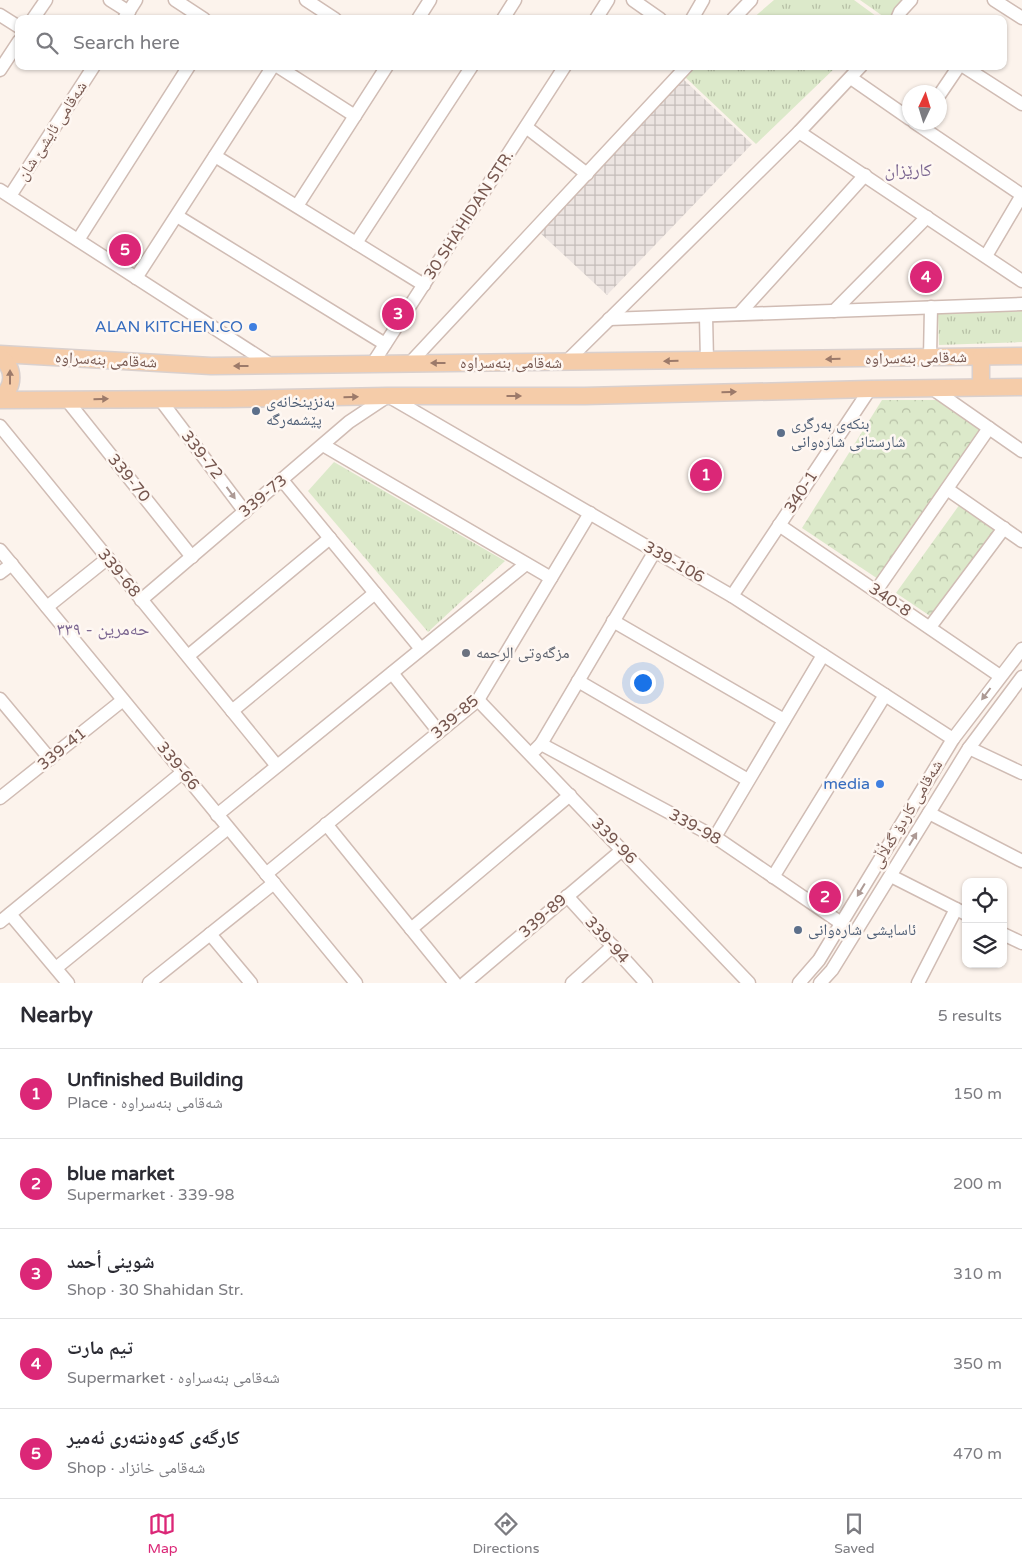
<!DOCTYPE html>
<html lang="en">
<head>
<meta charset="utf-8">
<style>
	body { margin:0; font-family:"Varela Round","Noto Naskh Arabic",sans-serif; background:#f7f7f7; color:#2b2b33 }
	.controls { position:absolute; right:15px; bottom:15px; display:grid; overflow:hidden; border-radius:10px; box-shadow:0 1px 4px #0004 }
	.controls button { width:45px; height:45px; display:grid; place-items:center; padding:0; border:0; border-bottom:1px solid #e1e1e2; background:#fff; color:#2b2b33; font:25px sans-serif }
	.compass { position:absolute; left:902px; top:85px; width:45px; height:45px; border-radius:50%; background:#fff; box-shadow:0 1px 4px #0004; rotate:4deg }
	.you { position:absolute; left:642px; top:682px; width:18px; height:18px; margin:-12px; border:4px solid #fff; border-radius:50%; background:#1a73e8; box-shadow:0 0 0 8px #1a73e833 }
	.badge { display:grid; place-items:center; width:32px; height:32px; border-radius:50%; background:#db2777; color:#fff; font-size:16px; font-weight:700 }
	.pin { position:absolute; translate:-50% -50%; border:2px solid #fff; box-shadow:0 1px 5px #0006 }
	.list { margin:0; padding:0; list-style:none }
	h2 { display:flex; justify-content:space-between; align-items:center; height:65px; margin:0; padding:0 20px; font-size:21px }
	h2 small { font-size:16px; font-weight:400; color:#7c7c81 }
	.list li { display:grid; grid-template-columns:32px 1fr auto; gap:15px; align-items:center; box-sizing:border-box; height:90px; padding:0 20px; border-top:1px solid #e1e1e2 }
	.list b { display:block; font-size:19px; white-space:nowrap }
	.list p { margin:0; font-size:16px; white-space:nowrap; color:#7c7c81 }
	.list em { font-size:16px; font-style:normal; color:#7c7c81 }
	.icon { flex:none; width:28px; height:28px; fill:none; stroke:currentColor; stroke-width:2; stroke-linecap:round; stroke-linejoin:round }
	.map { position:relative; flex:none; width:1022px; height:983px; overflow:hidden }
	.search { position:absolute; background:#fff; box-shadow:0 1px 4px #0004; left:15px; right:15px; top:15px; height:55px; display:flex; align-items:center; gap:12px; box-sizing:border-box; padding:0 18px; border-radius:10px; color:#7c7c81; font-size:19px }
	.sheet { height:515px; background:#fff }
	nav { display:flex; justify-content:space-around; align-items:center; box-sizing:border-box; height:70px; border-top:1px solid #e1e1e2; background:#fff; font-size:14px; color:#7c7c81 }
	nav a { display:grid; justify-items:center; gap:2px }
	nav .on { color:#db2777 }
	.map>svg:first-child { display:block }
	.industrial { fill:url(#industrial-grid) }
	.grass { fill:url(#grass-tufts) }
	.forest { fill:url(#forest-crowns) }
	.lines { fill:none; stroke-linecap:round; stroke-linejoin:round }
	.minor-casing { stroke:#d0bcb4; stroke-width:15 }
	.major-casing { stroke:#d9d0ce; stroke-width:19 }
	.minor { stroke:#fff; stroke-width:12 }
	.major { stroke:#f5cca9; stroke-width:16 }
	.oneway { fill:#9c7a6a }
	.oneway2 { fill:#ad9a95 }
	.shop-dot { fill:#3f7fe0; stroke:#fef7f2; stroke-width:2 }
	.service-dot { fill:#5c6f8a; stroke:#fef7f2; stroke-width:2 }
	.worship-dot { fill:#6b7280; stroke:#fef7f2; stroke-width:2 }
	.labels { text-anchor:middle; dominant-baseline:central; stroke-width:5; stroke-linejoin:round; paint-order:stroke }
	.street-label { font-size:16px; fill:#76574f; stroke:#fef7f2 }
	.shop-label { font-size:16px; fill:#366cbe; stroke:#fef7f2; text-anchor:end }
	.service-label { font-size:16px; fill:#4e5e75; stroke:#fef7f2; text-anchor:start }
	.worship-label { font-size:16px; fill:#5b616d; stroke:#fef7f2; text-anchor:start }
	.neighbourhood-label { font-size:18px; fill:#7c6791; stroke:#fef7f2 }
</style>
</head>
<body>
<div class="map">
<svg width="1022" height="983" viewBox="0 0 1022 983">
	<defs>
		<pattern id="industrial-grid" width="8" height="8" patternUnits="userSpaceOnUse" patternTransform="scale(1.25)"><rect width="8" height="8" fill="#ece4e1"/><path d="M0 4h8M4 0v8" fill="none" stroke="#c4bcb9"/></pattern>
		<pattern id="grass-tufts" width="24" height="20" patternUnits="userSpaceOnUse" patternTransform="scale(1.25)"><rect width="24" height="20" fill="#dce9ca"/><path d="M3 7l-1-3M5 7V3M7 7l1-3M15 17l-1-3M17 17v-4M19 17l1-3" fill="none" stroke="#b7c0a6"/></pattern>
		<pattern id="forest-crowns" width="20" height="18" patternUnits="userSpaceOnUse" patternTransform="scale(1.25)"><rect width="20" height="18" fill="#dce9ca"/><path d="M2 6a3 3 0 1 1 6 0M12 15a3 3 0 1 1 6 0" fill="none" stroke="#b7c0a6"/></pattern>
	</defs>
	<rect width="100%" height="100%" fill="#fcf3ec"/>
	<path class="industrial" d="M681 77 752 144 607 295 537 230Z"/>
	<g class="grass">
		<path d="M774 0H854L880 19H752Z"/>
		<path d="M860 0H904L887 19Z"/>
		<path d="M697 66H837L756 144 685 77Z"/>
		<path d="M1022 311V342L939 345 938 314Z"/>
		<path d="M334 462 505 561 428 632 308 491Z"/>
	</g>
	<g class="forest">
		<path d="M882 400H943L990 432 884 583 802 528Z"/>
		<path d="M960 504 1006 535 939 622 896 593Z"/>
	</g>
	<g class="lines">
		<g class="minor-casing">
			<g id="minor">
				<path d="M110 0 129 12"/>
				<path d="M175 0 204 19"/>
				<path d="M306 0 335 19"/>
				<path d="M633 0 660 19"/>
				<path d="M994 0 1022 18"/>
				<path d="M0 15 19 27"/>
				<path d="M33 19 46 0"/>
				<path d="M124 19 136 0"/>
				<path d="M418 19 430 0"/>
				<path d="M503 19 515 0"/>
				<path d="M596 19 608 0"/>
				<path d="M692 19 703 0"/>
				<path d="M733 19 751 0"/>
				<path d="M897 19 900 12 911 0"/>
				<path d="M277 66 355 116"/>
				<path d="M963 66 1022 104"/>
				<path d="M0 70 19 41"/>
				<path d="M851 78 910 119"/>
				<path d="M940 94 959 66"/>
				<path d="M914 122 1022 195"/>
				<path d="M526 127 587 174"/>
				<path d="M799 132 1022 281"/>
				<path d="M215 156 424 285"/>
				<path d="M0 190 273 366"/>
				<path d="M10 196 94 66"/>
				<path d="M297 206 387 66"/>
				<path d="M177 216 385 344"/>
				<path d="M78 240 189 66"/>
				<path d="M356 243 472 66"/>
				<path d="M986 256 1022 195"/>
				<path d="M136 278 273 66"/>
				<path d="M834 311 927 217"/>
				<path d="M739 314 865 175"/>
				<path d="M706 316 707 361"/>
				<path d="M609 319 1022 304"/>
				<path d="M930 358 931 307"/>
				<path d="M373 363 565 66"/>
				<path d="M565 363 799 132 861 66"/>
				<path d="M409 364 687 66"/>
				<path d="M933 389 1022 451"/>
				<path d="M159 398 245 512"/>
				<path d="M66 399 192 557"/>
				<path d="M0 426 277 766"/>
				<path d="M323 445 551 578"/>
				<path d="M282 480 421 649"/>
				<path d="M947 489 1022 541"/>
				<path d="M779 525 1000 676"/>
				<path d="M0 550 356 983"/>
				<path d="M0 573 12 564"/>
				<path d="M876 591 989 428"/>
				<path d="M732 596 870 389"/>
				<path d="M141 600 349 422 388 396 732 596 953 739"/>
				<path d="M47 607 108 558"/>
				<path d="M613 621 784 720"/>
				<path d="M930 627 1004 528"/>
				<path d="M188 656 330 538"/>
				<path d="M392 673 439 732"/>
				<path d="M578 681 748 780"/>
				<path d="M0 699 50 759"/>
				<path d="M478 700 749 983"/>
				<path d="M232 711 375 593"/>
				<path d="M541 744 715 837 841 923"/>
				<path d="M969 748 1022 773"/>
				<path d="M535 750 541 744 655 551"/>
				<path d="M0 798 123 700"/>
				<path d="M929 813 1022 861"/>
				<path d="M217 815 526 564"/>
				<path d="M326 824 455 983"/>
				<path d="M715 837 823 655"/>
				<path d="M266 874 478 700 590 513"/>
				<path d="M891 876 966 914"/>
				<path d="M773 877 885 695"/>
				<path d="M567 896 646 983"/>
				<path d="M10 914 68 983"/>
				<path d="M0 922 183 772"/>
				<path d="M411 929 570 795"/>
				<path d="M210 934 251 983"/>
				<path d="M1003 934 1022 943"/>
				<path d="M56 968 228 828"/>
				<path d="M149 983 274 883"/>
				<path d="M465 983 622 850"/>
				<path d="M572 983 613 946"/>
				<path d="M799 983 819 960 953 739 1022 649"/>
				<path d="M820 983 832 970 969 748 1022 677"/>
				<path d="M918 983 956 909"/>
			</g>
		</g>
		<g class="major-casing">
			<g id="major">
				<path d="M0 354 211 366 1022 356"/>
				<path d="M0 357C15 368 15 387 0 398"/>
				<path d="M981 357V387"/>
				<path d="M0 400 227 399 388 396H585L870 389 1022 387"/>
			</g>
		</g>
		<use href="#minor" class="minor"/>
		<use href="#major" class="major"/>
	</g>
	<defs><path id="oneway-solid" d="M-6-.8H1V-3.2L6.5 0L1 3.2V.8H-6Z" transform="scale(1.25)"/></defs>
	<g class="oneway">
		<use href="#oneway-solid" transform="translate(833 359) rotate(179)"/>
		<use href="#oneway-solid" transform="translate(671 361) rotate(179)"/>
		<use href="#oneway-solid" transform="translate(438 363) rotate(180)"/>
		<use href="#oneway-solid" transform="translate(241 366) rotate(180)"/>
		<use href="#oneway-solid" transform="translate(10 377) rotate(-90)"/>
		<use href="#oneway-solid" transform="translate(729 392) rotate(-1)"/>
		<use href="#oneway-solid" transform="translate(514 396)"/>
		<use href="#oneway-solid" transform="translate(351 397) rotate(-1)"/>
		<use href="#oneway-solid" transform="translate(101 399) rotate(-1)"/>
	</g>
	<g class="oneway2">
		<use href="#oneway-solid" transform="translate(231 493) rotate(54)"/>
		<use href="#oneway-solid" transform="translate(986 694) rotate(127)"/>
		<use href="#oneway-solid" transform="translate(913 839) rotate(-59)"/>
		<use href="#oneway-solid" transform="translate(861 890) rotate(121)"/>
	</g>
	<g class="shop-dot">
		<circle cx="253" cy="327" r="5"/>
		<circle cx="880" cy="784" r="5"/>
	</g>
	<g class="service-dot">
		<circle cx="256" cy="411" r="5"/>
		<circle cx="781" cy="433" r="5"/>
		<circle cx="798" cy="930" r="5"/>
	</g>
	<circle class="worship-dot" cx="466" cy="653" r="5"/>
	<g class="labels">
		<g class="street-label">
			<text transform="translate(52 131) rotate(-57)">شەقامی ئایشێ شان</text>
			<text transform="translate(469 215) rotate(-57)">30 SHAHIDAN STR.</text>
			<text transform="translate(916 358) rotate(-1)">شەقامی بنەسراوە</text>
			<text transform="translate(106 360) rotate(3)">شەقامی بنەسراوە</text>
			<text x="511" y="363">شەقامی بنەسراوە</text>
			<text transform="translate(202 455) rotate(52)">339-72</text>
			<text transform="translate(129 478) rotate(51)">339-70</text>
			<text transform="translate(801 492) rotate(-57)">340-1</text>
			<text transform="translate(263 496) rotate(-40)">339-73</text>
			<text transform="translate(674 562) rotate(30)">339-106</text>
			<text transform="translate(119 573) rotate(51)">339-68</text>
			<text transform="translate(890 600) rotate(34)">340-8</text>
			<text transform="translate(455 717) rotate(-41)">339-85</text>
			<text transform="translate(62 749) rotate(-39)">339-41</text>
			<text transform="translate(178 766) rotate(51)">339-66</text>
			<text transform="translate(907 814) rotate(-59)">شەقامی کاردۆ گەڵاڵی</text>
			<text transform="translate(695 827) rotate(29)">339-98</text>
			<text transform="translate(614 841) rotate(46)">339-96</text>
			<text transform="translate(543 916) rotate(-41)">339-89</text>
			<text transform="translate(607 940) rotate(48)">339-94</text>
		</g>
		<g class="shop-label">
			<text x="243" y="327">ALAN KITCHEN.CO</text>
			<text x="870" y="784">media</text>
		</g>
		<g class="service-label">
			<text x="266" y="402">به‌نزینخانه‌ی<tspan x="266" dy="18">پێشمه‌رگه</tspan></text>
			<text x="791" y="424">بنكەی بەرگری<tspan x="791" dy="18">شارستانی شارەوانی</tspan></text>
			<text x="808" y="930">ئاسایشی شارەوانی</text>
		</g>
		<g class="worship-label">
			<text x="476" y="653">مزگەوتی الرحمە</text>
		</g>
		<g class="neighbourhood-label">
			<text x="908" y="170">کارێزان</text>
			<text x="103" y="629">حەمرین - ٣٣٩</text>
		</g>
	</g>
</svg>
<div class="controls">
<button><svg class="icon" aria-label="locate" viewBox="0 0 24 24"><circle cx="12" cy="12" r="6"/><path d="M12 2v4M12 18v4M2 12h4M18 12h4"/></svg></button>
<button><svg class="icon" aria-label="layers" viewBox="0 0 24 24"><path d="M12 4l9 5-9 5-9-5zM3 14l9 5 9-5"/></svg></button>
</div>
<svg class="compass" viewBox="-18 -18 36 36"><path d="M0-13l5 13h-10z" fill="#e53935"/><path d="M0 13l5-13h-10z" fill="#7c7c81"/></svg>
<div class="you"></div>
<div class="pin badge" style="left:706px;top:475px">1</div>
<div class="pin badge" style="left:825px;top:897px">2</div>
<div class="pin badge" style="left:398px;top:314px">3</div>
<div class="pin badge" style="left:926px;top:277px">4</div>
<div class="pin badge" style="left:125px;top:250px">5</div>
<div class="search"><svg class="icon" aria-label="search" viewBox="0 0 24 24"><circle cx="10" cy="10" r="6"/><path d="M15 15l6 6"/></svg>Search here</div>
</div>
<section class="sheet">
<h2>Nearby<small>5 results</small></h2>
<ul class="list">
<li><span class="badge">1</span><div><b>Unfinished Building</b><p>Place · شەقامی بنەسراوە</p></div><em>150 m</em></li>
<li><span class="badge">2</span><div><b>blue market</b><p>Supermarket · 339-98</p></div><em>200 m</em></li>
<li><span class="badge">3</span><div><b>شوینی أحمد</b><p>Shop · 30 Shahidan Str.</p></div><em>310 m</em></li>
<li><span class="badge">4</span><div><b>تيم مارت</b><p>Supermarket · شەقامی بنەسراوە</p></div><em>350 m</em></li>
<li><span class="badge">5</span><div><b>کارگەی کەوەنتەری ئەمیر</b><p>Shop · شەقامی خانزاد</p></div><em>470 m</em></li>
</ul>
</section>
<nav>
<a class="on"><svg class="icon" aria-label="map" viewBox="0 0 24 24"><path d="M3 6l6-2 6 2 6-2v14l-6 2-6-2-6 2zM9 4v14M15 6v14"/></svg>Map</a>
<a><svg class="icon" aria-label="directions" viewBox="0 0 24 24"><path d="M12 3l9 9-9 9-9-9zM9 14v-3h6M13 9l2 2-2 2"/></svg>Directions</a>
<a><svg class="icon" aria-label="saved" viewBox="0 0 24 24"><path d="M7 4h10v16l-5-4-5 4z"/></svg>Saved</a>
</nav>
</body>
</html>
